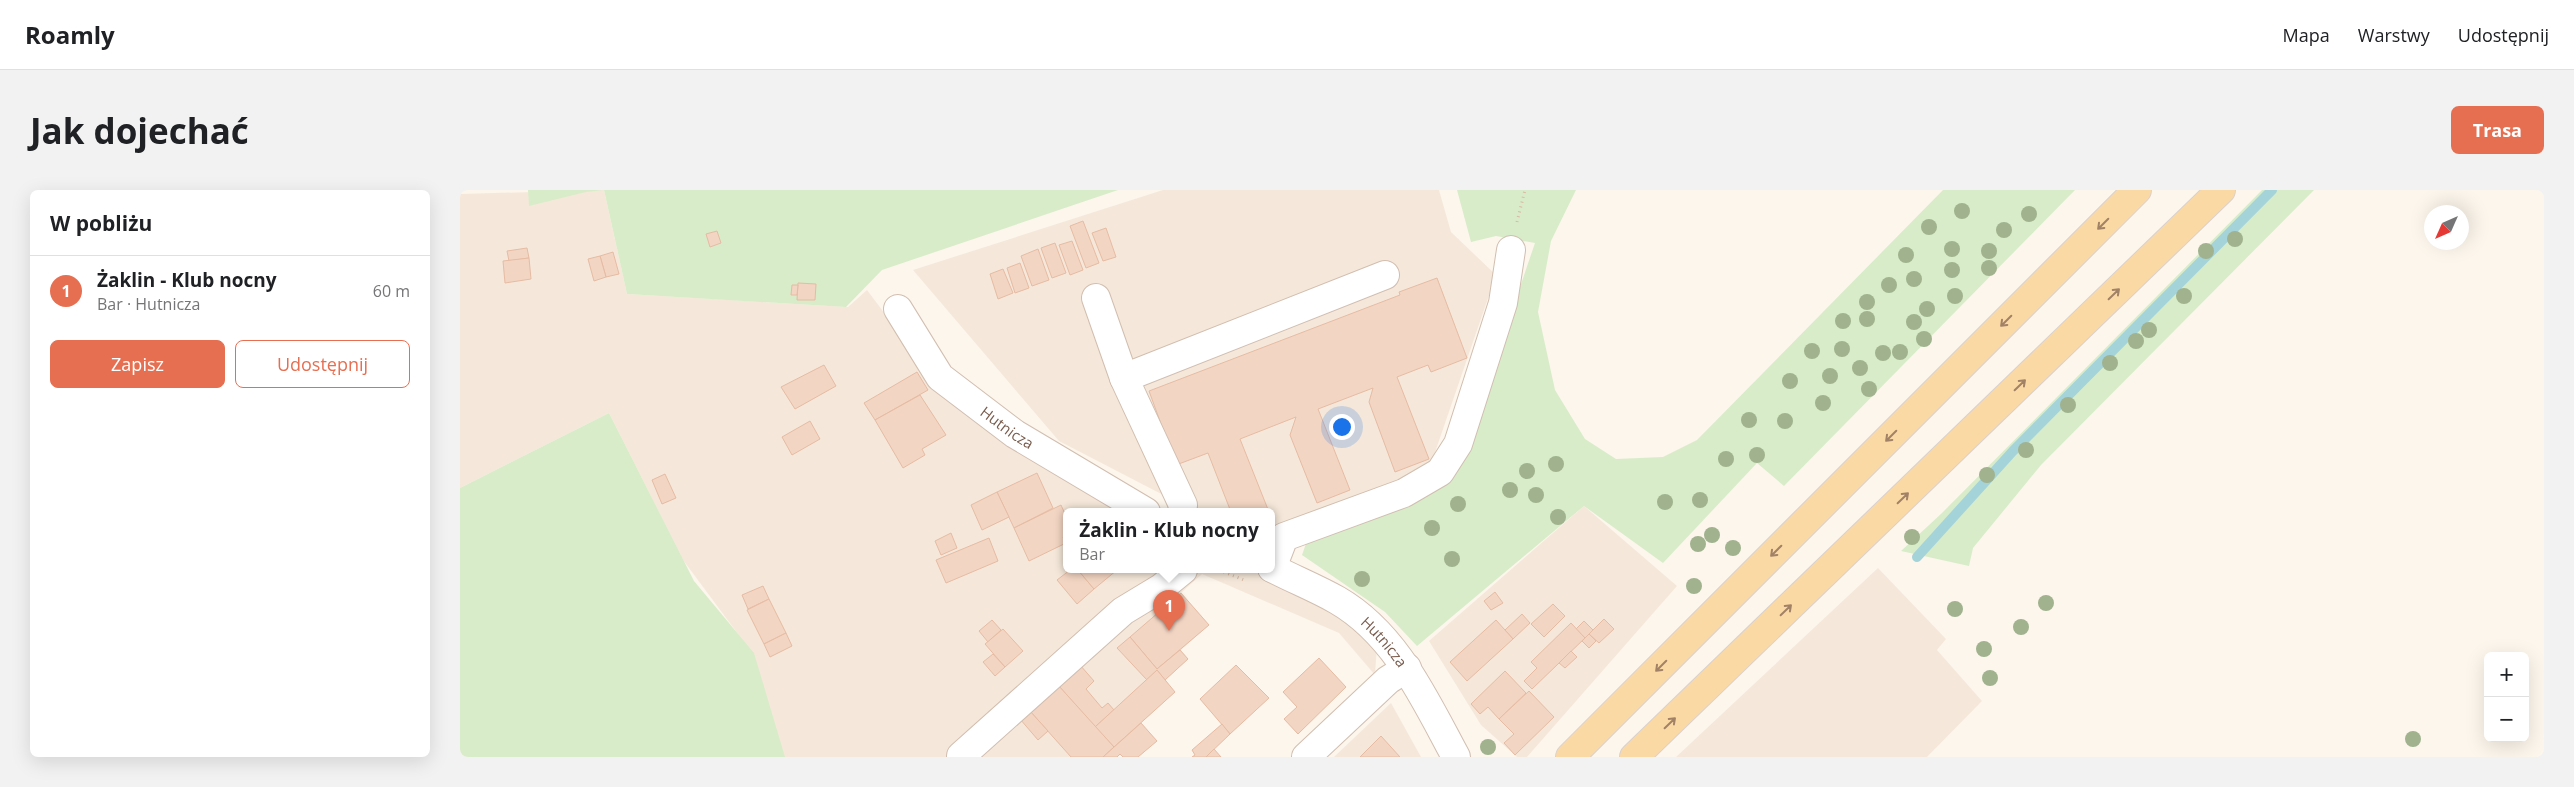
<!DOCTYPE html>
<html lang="pl">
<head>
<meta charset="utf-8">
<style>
	body { margin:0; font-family:"Open Sans",sans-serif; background:#f2f2f2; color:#202124 }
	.controls { position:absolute; right:15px; bottom:15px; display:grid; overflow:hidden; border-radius:8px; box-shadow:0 5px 20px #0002 }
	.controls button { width:45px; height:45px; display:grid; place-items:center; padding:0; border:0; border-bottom:1px solid #e0e0e0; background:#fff; color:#202124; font:25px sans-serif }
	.compass { position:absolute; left:1964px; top:15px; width:45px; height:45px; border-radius:50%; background:#fff; box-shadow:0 5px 20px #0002; rotate:225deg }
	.you { position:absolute; left:881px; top:236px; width:18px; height:18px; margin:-12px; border:4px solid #fff; border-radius:50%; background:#1a73e8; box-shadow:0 0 0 8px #1a73e833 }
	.badge { display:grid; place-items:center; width:32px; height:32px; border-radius:50%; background:#e76f51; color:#fff; font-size:16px; font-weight:700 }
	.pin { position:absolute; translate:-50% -41px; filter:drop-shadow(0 1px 2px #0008) }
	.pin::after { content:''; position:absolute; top:26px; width:18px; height:15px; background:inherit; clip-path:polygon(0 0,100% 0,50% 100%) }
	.popup { position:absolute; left:603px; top:318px; width:212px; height:65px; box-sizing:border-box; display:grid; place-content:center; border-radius:8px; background:#fff; filter:drop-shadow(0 1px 4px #0005); font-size:16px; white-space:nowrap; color:#757577 }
	.popup b { font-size:19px; color:#202124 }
	.popup::after { content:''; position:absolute; left:50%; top:100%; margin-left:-10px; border:10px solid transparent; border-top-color:#fff }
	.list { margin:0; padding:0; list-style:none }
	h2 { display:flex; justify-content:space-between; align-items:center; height:65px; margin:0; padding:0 20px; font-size:21px }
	h2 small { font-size:16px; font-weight:400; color:#757577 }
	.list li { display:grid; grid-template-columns:32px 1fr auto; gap:15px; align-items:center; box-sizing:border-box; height:70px; padding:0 20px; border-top:1px solid #e0e0e0 }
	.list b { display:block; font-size:19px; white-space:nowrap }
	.list p { margin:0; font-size:16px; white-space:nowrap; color:#757577 }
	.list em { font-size:16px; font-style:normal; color:#757577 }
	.actions { display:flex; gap:10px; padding:15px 20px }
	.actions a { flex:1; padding:11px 0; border:1px solid #e76f51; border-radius:8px; text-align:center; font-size:18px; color:#e76f51 }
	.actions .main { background:#e76f51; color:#fff }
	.map { position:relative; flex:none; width:2084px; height:567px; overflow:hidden; border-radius:8px }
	header { display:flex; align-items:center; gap:30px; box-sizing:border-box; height:70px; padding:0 25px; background:#fff; border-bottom:1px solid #e0e0e0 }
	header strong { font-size:24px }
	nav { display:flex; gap:28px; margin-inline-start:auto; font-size:18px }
	.intro { display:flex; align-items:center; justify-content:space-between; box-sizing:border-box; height:120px; padding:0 30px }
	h1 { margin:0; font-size:35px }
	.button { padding:12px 22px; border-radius:8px; background:#e76f51; color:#fff; font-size:18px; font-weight:700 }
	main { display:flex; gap:30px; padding:0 30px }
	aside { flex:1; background:#fff; border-radius:8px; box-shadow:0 5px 20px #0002 }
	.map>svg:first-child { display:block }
	.residential { fill:#f5e8da }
	.green { fill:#d8ecc9 }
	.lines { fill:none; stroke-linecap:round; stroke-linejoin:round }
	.stream { stroke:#a5d3da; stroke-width:10 }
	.building { fill:#f3d5c3; stroke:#e6bba3 }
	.minor-casing { stroke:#d1beb0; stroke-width:30 }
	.major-casing { stroke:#dad1cd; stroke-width:30 }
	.path { stroke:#d9b8a5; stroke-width:3; stroke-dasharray:1 4; stroke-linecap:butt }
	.minor { stroke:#fff; stroke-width:28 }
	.major { stroke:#fbd9a5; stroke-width:28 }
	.tree { fill:#a0b28e }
	.oneway { stroke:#a18267 }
	.labels { text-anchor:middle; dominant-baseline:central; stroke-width:4.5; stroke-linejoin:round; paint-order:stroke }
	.street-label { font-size:15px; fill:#7a5c4d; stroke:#fffaf3 }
</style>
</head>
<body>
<header>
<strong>Roamly</strong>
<nav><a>Mapa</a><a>Warstwy</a><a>Udostępnij</a></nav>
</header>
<div class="intro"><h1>Jak dojechać</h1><a class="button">Trasa</a></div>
<main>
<aside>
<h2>W pobliżu<small></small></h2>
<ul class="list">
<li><span class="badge">1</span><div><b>Żaklin - Klub nocny</b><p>Bar · Hutnicza</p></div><em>60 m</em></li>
</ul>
<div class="actions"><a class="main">Zapisz</a><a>Udostępnij</a></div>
</aside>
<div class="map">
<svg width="2084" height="567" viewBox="0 0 2084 567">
	<rect width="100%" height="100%" fill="#fdf6ec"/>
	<g class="residential">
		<path d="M144 0 167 104 388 117 407 100 471 185 689 322H606V380H802L861 410 917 456 915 485 879 443 742 384 721 403 749 435 721 460 728 469 705 490 715 502 681 533 697 551 678 567H663L660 565 657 567H321L278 444 223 370 149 223 0 298V4Z"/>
		<path d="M703 0H979L991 42 1036 85 971 274 812 350V322H736L599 251 453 80Z"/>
		<path d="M1124 316 1217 396 1067 567H1057L1021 535 969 451Z"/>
		<path d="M1418 378 1486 449 1477 460 1522 511 1467 567H1216Z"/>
		<path d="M931 513 961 567H874Z"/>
	</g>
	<g class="green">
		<path d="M68 0H658L422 80 386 117 167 104 144 0 126 2 69 16Z"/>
		<path d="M997 0H1116L1091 51 1078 122 1095 200 1125 249 1156 269 1203 267 1237 250 1483 0H1615L1324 296 1297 273 1203 373 1124 316 957 456 925 422 842 365 849 345 978 300 999 276 1075 53 1036 46 1011 52Z"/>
		<path d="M1802 0H1854L1581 275 1513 358 1509 376 1441 361 1482 323Z"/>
		<path d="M149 223 234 391 294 463 325 567H0V298Z"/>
	</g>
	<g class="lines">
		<path class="stream" d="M1457 367 1553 261 1812 0"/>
	</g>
	<g class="building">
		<path d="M623 31 639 73 626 78 610 36Z"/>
		<path d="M646 38 656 67 643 71 632 43Z"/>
		<path d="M257 41 261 53 250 57 246 44Z"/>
		<path d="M612 51 623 80 610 85 599 55Z"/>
		<path d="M595 53 606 83 592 88 581 58Z"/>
		<path d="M67 58 69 68 49 71 47 61Z"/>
		<path d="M578 59 589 90 572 96 561 66Z"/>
		<path d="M153 62 159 84 146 87 140 66Z"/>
		<path d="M140 66 146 87 134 91 128 69Z"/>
		<path d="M69 68 71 89 45 93 43 71Z"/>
		<path d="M560 73 569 98 555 103 547 78Z"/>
		<path d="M543 79 553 103 538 109 530 84Z"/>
		<path d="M977 88 1007 168 971 182 968 175 937 187 969 269 935 282 909 212 913 198 858 219 890 300 857 313 830 245 836 227 780 249 809 322H771L748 263 716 275 689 201 940 105 939 102Z"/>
		<path d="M338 93 356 94 355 110H337Z"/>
		<path d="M332 95H338L337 105H331Z"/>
		<path d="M364 175 376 196 335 219 321 197Z"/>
		<path d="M457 182 468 200 415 230 404 213Z"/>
		<path d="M460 205 486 245 462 259 465 265 443 278 415 230Z"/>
		<path d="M350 231 360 249 332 265 322 247Z"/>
		<path d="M577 283 593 318 554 338 537 302Z"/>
		<path d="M205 284 216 308 202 314 192 290Z"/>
		<path d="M537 302 549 327 522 340 511 315Z"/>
		<path d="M601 315 606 326V345L603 347 606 353 569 371 554 338Z"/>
		<path d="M491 343 497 358 481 365 475 351Z"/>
		<path d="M529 348 538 371 486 393 476 370Z"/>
		<path d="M610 380H618L634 399 617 414 597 390Z"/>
		<path d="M618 380H657L634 399Z"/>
		<path d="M303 396 309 409 288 419 282 405Z"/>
		<path d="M1035 402 1043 413 1031 420 1024 411Z"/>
		<path d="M721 403 749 435 697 479 670 447Z"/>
		<path d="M309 409 326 443 304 454 287 420Z"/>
		<path d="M1093 414 1105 426 1084 447 1071 434Z"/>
		<path d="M1062 424 1070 433 1053 449 1045 440Z"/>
		<path d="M1144 429 1154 439 1139 453 1129 444Z"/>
		<path d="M532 430 541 440 528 452 519 441Z"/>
		<path d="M1036 430 1053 449 1007 491 990 472Z"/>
		<path d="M1124 431 1133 440 1125 448 1116 439Z"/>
		<path d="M1111 433 1125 448 1072 499 1064 491 1077 478 1071 472Z"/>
		<path d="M543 439 563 461 545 477 525 454Z"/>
		<path d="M326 443 332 456 310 467 304 454Z"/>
		<path d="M1129 444 1136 451 1129 458 1122 451Z"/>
		<path d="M670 447 697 479 720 460 728 469 705 490 697 480 687 490 657 458Z"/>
		<path d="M1111 461 1117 467 1105 478 1099 473Z"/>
		<path d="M533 464 545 477 535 486 523 472Z"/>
		<path d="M859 468 886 497 838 544 824 529 837 517 823 502Z"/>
		<path d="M620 475 634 491 626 499 642 518 648 513 654 520 635 537 598 495Z"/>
		<path d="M776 475 809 508 770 544 740 509Z"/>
		<path d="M697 480 715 502 654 557 635 537Z"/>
		<path d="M1045 481 1066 503 1039 529 1028 517 1020 524 1011 514Z"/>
		<path d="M598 495 654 557 643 567H611L569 520Z"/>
		<path d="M1069 501 1094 527 1055 565 1044 553 1054 544 1039 529Z"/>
		<path d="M569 520 588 541 578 550 560 529Z"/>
		<path d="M681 533 697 551 678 567H663L660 564 657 567H643Z"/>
		<path d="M762 534 770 544 746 567H732L735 565 732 560Z"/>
		<path d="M921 546 940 567H900Z"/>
		<path d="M754 559 761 567H746Z"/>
	</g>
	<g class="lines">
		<g class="minor-casing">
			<g id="minor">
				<path d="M636 108 664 188"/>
				<path id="s1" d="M438 119 480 187 555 244 686 322"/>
				<path d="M722 322 723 315 664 188 925 85"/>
				<path d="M812 378 824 347 944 303 980 282 998 254 1043 113 1051 60"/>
				<path id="s2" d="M812 378C833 389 856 398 877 410 936 444 965 510 996 567"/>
				<path d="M501 566 663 421 701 398 723 380"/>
				<path d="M846 567 928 490 947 478"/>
			</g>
		</g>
		<g class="major-casing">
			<g id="major">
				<path d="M1110 567 1677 0"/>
				<path d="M1174 567 1761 0"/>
			</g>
		</g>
		<g class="path">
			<path d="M1057 32 1065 0"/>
			<path d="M759 380 784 390"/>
		</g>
		<use href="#minor" class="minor"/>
		<use href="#major" class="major"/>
	</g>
	<g class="tree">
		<circle cx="1502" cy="21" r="8"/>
		<circle cx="1569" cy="24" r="8"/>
		<circle cx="1469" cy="37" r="8"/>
		<circle cx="1544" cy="40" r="8"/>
		<circle cx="1775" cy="49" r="8"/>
		<circle cx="1492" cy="59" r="8"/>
		<circle cx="1529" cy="61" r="8"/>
		<circle cx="1746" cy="61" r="8"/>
		<circle cx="1446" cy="65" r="8"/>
		<circle cx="1529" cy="78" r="8"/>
		<circle cx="1492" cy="80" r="8"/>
		<circle cx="1454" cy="89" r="8"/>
		<circle cx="1429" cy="95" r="8"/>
		<circle cx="1495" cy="106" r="8"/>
		<circle cx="1724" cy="106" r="8"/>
		<circle cx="1407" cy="112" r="8"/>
		<circle cx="1467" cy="119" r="8"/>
		<circle cx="1407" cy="129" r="8"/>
		<circle cx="1383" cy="131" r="8"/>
		<circle cx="1454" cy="132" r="8"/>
		<circle cx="1689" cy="140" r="8"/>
		<circle cx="1464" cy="149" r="8"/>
		<circle cx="1676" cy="151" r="8"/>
		<circle cx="1382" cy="159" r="8"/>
		<circle cx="1352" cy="161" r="8"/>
		<circle cx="1440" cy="162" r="8"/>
		<circle cx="1423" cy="163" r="8"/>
		<circle cx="1650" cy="173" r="8"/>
		<circle cx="1400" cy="178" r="8"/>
		<circle cx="1370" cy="186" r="8"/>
		<circle cx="1330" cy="191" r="8"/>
		<circle cx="1409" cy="199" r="8"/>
		<circle cx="1363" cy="213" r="8"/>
		<circle cx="1608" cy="215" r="8"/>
		<circle cx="1289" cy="230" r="8"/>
		<circle cx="1325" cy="231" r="8"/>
		<circle cx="1566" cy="260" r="8"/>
		<circle cx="1297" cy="265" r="8"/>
		<circle cx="1266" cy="269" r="8"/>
		<circle cx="1096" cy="274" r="8"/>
		<circle cx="1067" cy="281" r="8"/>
		<circle cx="1527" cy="285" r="8"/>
		<circle cx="1050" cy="300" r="8"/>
		<circle cx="1076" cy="305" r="8"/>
		<circle cx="1240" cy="310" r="8"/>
		<circle cx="1205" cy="312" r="8"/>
		<circle cx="998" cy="314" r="8"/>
		<circle cx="1098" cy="327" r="8"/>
		<circle cx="972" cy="338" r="8"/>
		<circle cx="1252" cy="345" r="8"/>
		<circle cx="1452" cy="347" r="8"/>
		<circle cx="1238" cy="354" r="8"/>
		<circle cx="1273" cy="358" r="8"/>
		<circle cx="992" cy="369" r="8"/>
		<circle cx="902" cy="389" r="8"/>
		<circle cx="1234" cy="396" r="8"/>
		<circle cx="1586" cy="413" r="8"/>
		<circle cx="1495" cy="419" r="8"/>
		<circle cx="1561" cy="437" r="8"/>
		<circle cx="1524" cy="459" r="8"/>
		<circle cx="1530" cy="488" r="8"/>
		<circle cx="1953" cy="549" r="8"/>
		<circle cx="1028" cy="557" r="8"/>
	</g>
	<defs><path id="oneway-shaft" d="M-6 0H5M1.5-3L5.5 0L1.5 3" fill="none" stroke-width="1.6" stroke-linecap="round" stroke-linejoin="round" transform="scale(1.25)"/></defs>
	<g class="oneway">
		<use href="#oneway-shaft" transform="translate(1643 34) rotate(135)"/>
		<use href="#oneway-shaft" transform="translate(1654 104) rotate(-44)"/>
		<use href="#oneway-shaft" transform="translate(1546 131) rotate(135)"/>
		<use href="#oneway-shaft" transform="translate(1560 195) rotate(-44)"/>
		<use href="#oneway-shaft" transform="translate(1431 246) rotate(135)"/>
		<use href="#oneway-shaft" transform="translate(1443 308) rotate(-44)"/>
		<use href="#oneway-shaft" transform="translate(1316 361) rotate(135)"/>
		<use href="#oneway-shaft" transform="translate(1326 420) rotate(-44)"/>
		<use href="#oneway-shaft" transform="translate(1201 476) rotate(135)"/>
		<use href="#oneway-shaft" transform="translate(1210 533) rotate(-44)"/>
	</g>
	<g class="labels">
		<g class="street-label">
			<text stroke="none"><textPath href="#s1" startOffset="164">Hutnicza</textPath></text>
			<text stroke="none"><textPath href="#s2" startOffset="136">Hutnicza</textPath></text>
		</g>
	</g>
</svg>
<div class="controls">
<button>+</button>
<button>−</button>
</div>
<svg class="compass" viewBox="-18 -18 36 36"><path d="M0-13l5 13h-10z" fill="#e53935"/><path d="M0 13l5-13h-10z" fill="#757577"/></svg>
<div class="you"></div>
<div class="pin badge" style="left:709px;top:441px">1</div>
<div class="popup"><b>Żaklin - Klub nocny</b>Bar</div>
</div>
</main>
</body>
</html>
